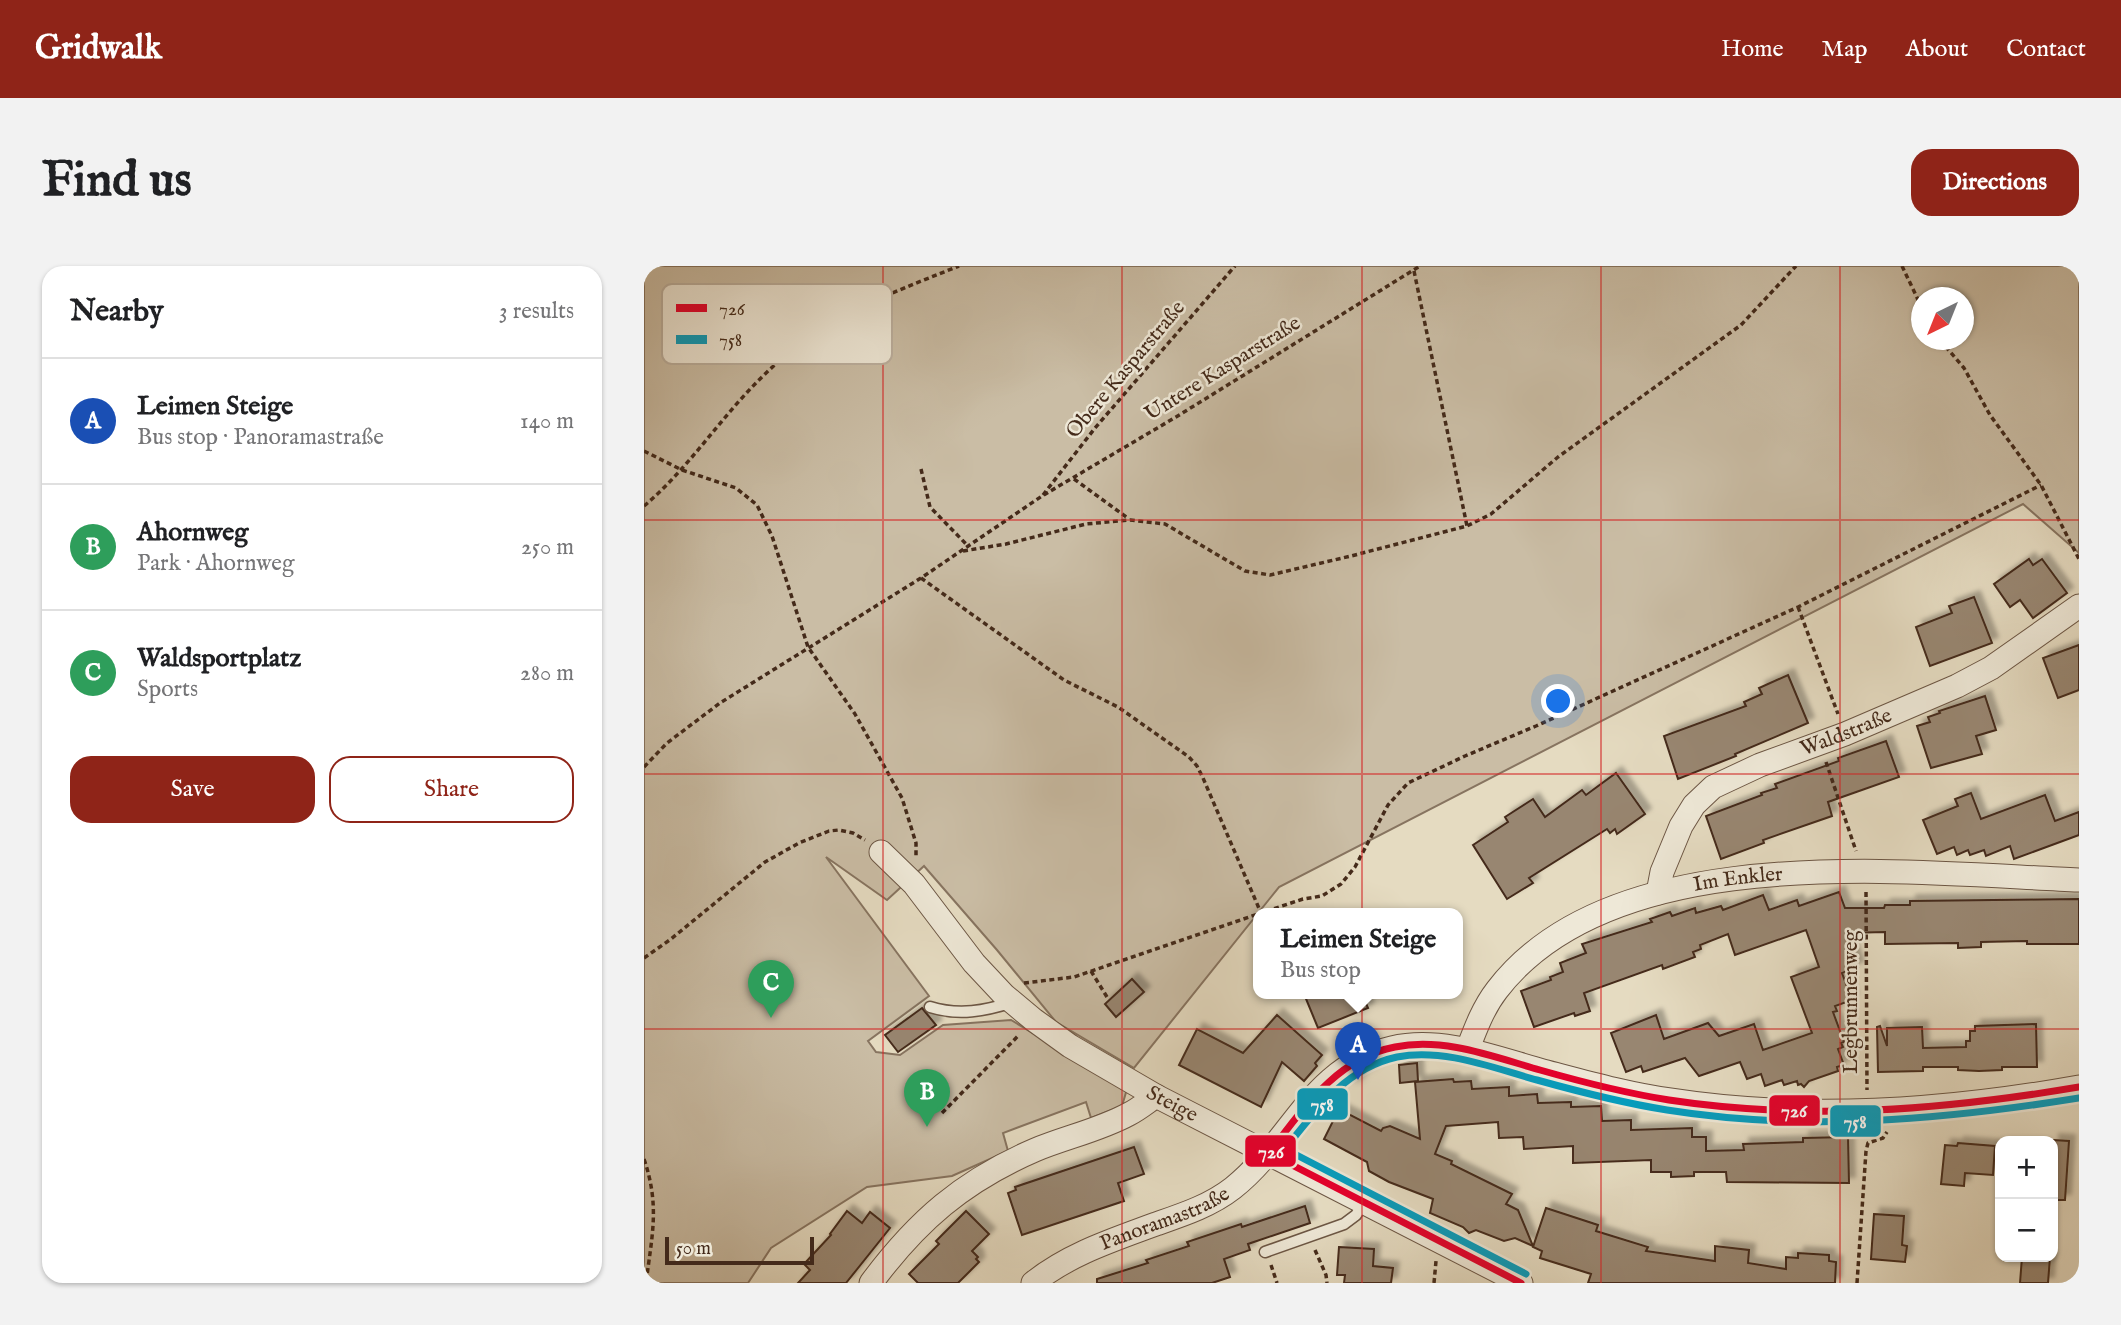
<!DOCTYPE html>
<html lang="en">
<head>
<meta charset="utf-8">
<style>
	body { margin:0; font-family:"IM FELL English",serif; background:#f2f2f2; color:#202124 }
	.controls { position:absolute; right:21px; bottom:21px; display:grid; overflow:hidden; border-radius:14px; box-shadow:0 2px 5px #0004 }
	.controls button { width:63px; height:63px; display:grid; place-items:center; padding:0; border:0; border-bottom:2px solid #e0e0e0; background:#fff; color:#202124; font:35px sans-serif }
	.compass { position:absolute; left:1267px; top:21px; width:63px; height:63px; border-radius:50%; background:#fff; box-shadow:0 2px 5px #0004; rotate:223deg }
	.scale { position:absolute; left:21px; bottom:18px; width:149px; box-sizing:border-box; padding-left:7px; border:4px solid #442a1a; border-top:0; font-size:19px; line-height:24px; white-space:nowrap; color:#442a1a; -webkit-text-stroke:5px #eee8d7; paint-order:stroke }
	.you { position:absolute; left:915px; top:436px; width:24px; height:24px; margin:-18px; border:5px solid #fff; border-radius:50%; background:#1a73e8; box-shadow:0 0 0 10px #1a73e833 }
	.badge { display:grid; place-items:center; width:46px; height:46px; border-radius:50%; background:#8f2418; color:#fff; font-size:23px; font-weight:700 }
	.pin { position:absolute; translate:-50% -58px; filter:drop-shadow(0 2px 4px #0008) }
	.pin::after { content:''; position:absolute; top:37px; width:24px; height:21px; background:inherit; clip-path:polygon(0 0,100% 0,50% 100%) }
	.popup { position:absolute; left:609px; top:642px; width:210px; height:91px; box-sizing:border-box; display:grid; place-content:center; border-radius:14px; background:#fff; filter:drop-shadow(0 2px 5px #0005); font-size:23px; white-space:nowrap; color:#757577 }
	.popup b { font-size:26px; color:#202124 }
	.popup::after { content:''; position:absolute; left:50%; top:100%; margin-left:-14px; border:14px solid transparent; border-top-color:#fff }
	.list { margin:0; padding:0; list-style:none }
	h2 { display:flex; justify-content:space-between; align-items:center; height:91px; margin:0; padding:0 28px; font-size:30px }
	h2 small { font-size:23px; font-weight:400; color:#757577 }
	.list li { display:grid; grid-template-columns:46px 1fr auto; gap:21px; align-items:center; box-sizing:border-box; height:126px; padding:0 28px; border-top:2px solid #e0e0e0 }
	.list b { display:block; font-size:26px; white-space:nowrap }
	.list p { margin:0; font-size:23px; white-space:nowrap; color:#757577 }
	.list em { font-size:23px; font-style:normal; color:#757577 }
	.actions { display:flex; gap:14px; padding:21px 28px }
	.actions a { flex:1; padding:16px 0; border:2px solid #8f2418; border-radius:21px; text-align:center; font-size:24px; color:#8f2418 }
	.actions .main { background:#8f2418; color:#fff }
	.map { position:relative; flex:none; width:1435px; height:1017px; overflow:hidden; border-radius:21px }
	header { display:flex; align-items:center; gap:42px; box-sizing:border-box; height:98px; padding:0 35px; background:#8f2418; color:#fff }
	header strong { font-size:33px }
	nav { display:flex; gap:38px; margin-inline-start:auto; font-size:24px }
	.intro { display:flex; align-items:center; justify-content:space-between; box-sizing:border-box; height:168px; padding:0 42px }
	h1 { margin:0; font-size:49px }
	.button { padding:18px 32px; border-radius:21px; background:#8f2418; color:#fff; font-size:24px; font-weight:700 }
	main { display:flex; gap:42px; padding:0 42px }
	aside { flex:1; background:#fff; border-radius:21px; box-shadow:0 2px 5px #0004 }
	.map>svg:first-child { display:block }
	.green { fill:#cabda5; stroke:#877460; stroke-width:2; fill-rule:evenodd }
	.building { fill:#988671; stroke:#442a1a; stroke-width:2; filter:url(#shadow) }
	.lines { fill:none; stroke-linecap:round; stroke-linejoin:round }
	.lane-casing { stroke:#6c5644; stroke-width:13 }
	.street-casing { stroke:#6c5644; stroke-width:25 }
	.path { stroke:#442a1a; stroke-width:3.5; stroke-dasharray:5 3.5; stroke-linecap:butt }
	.lane { stroke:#eee8d7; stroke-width:10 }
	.street { stroke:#eee8d7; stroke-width:23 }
	.bus-1-casing { stroke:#eee8d7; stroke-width:12 }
	.bus-2-casing { stroke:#eee8d7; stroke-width:12 }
	.bus-1 { stroke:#e4002b; stroke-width:7 }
	.bus-2 { stroke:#079cbc; stroke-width:7 }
	.grid { fill:none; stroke:#d62828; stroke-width:2; stroke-opacity:0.55 }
	.labels { text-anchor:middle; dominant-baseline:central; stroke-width:5; stroke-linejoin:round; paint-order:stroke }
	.street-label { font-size:21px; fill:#442a1a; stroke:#eee8d7 }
	.key { fill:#eee8d7; stroke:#bbaf9e; stroke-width:2 }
	.key-label { font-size:19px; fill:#442a1a }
	.line-badge { stroke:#eee8d7; stroke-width:2.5 }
	.badge-label { font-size:19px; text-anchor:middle; font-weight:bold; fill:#fff }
</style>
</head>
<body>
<header>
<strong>Gridwalk</strong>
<nav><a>Home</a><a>Map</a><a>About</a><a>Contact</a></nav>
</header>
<div class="intro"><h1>Find us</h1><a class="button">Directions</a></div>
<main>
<aside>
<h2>Nearby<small>3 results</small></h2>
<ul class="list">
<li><span class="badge" style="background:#1a4fb4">A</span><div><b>Leimen Steige</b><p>Bus stop · Panoramastraße</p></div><em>140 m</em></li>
<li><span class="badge" style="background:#2e9e5b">B</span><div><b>Ahornweg</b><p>Park · Ahornweg</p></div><em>250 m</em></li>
<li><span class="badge" style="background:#2e9e5b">C</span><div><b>Waldsportplatz</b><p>Sports</p></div><em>280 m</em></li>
</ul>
<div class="actions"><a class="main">Save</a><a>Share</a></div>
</aside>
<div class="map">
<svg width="1435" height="1017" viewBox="0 0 1435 1017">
	<defs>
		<filter id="shadow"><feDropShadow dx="6" dy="-6" stdDeviation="2" flood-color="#0004"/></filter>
	</defs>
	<rect width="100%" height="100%" fill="#e5dbc1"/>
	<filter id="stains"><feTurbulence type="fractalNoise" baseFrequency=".00286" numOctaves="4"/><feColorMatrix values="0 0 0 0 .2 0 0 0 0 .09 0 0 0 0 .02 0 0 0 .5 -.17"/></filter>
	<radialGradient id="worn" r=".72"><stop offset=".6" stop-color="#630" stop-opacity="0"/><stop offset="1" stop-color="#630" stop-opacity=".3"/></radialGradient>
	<path class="green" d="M0 0H1435V287L1379 238 635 621 490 802 412 756 353 684 280 600 243 634 182 591 285 730 224 775 232 786 256 789 299 759 367 754 483 823 478 840 447 852 442 836 359 867 364 885 308 910 223 921 127 982 104 1017H0ZM1278 32H1320V74H1278Z"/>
	<g class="building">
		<path d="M1385 293 1389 299 1398 293 1423 327 1389 352 1376 334 1366 341 1350 318Z"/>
		<path d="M1330 331 1348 377 1286 400 1272 361 1308 347 1305 340Z"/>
		<path d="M1435 379V424L1414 432 1399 392Z"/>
		<path d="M1144 409 1164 457 1091 488 1092 490 1034 513 1020 470 1102 440 1100 436 1118 428 1115 422Z"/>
		<path d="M1341 430 1352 464 1332 470 1338 488 1287 502 1273 460 1286 456 1284 451 1296 447 1295 445Z"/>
		<path d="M1242 475 1255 511 1184 536 1188 550 1119 574 1120 577 1077 593 1062 550 1118 529 1117 527 1133 522 1131 518 1195 495 1194 492Z"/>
		<path d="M972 507 1001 548 973 568 971 563 966 567 963 563 885 612 889 617 863 633 829 579 864 556 861 551 889 533 901 551 938 524 942 529Z"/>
		<path d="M1327 527 1337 553 1401 529 1411 555 1435 546V569L1370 593 1366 580 1342 590 1340 584 1326 589 1324 584 1313 589 1310 581 1293 588 1279 554 1314 540 1311 533Z"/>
		<path d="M1195 626 1201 642H1240L1241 639H1266V635L1435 633V678H1383V675L1337 676V681L1314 682V677L1241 678V666L1202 667 1214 701 1198 707 1208 734 1191 740 1193 745 1189 746 1200 776 1197 777 1199 781 1194 783 1200 799 1193 801 1194 805 1165 815 1160 821 1157 818 1154 819 1153 815 1140 819 1138 814 1121 820 1117 808 1103 813 1096 796 1055 810 1041 792 999 806 997 800 982 806 967 767 1012 749 1020 773 1064 757 1075 770 1110 758 1119 784 1168 767 1147 711 1175 701 1162 664 1091 689 1084 668 1056 679 1057 683 1049 686 1051 691 1019 703 1018 699 940 727 946 745 931 750 930 747 890 761 877 725 907 714 906 711 919 706 916 697 942 687 938 678 1008 656 1006 653 1026 646 1028 650 1051 642 1052 647 1077 640 1079 644 1119 629 1125 644 1153 634 1155 640Z"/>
		<path d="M488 713 500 726 472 751 461 738Z"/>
		<path d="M660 728H718L724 742 674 762Z"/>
		<path d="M278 742 292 759 254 786 241 769Z"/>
		<path d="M633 749 678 789 671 797 673 800 660 815 638 796 617 841 535 799 553 763 599 787Z"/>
		<path d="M1392 758 1393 801H1358V804L1335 805 1314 804V801H1279V805L1234 806 1233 761 1236 760 1243 780V762L1278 761 1279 782 1322 781V775H1326V765H1331V760Z"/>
		<path d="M773 797 774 815 756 817 755 799Z"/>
		<path d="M809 813 810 816 827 815 828 823 865 821V830L893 828 894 837 927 836V841L957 840 958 855 987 854V864L1048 862V871H1062V885L1100 884 1099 878 1159 876V872L1204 871 1205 917 1083 916 1082 906H1050V910L1027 911V906H1007V894L929 897V880L880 883 879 871 855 872 854 856 802 860 791 888 808 895 807 898 868 928 862 938 874 944 889 980 871 972 860 975 832 964 825 967 819 961 786 947 789 933 745 916 725 905 723 896 680 873 695 843 737 865 739 862 746 860 776 873 771 816Z"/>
		<path d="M1409 874 1425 875 1421 934H1409Z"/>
		<path d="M1314 877 1351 880 1349 909 1321 907 1320 920 1297 918 1301 879 1313 880Z"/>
		<path d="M490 881 500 908 474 917 480 935 378 969 364 927 372 924 371 921Z"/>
		<path d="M661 940 666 957 604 978 606 984 580 993 586 1011 568 1017H453V1013L504 997 502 994 545 980 543 976 597 958 598 961Z"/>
		<path d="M902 942 954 959 952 965 1004 981 1002 985 1071 995V980L1105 984 1104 997 1142 1003V991L1154 992V987L1185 989V995L1192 996 1191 1017H944L947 1008 896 992 898 985 889 981Z"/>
		<path d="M203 945 218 957 226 946 246 962 202 1017H154L166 1004 160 998 187 969 186 968Z"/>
		<path d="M322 945 345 968 328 985 334 991 332 993 335 996 314 1017H274L265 1008 295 978 292 975Z"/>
		<path d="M1230 948 1260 950 1258 979 1263 980 1261 996 1227 993Z"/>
		<path d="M695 981 730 983 729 1000 749 1002 747 1017H700L701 1009H693Z"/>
		<path d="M1378 991H1406L1404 1017H1376Z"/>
	</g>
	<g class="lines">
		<g class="lane-casing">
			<g id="lane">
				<path d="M286 741C315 750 341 745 369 736"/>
				<path d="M621 986 700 958 712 949 720 936"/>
			</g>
		</g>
		<g class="street-casing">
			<g id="street">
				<path id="s1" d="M237 586 270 618 330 697 360 729 390 754 426 780 512 830 877 1017"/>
				<path id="s2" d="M1014 627 1018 606 1037 560 1050 539 1069 521 1116 499 1201 468 1313 420 1347 402 1435 340"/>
				<path id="s3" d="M823 785C831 764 839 742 853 724 970 571 1266 607 1435 614"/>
				<path d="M227 1017C273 955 319 915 391 884 422 871 456 864 485 848 495 843 503 836 512 830"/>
				<path id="s4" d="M389 1017C425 988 469 974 512 958 538 949 566 940 589 922 648 875 667 801 748 782 797 770 852 792 899 805 941 816 983 828 1026 834 1161 855 1301 845 1435 821"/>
			</g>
		</g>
		<g class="path">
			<path d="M1258 0 1278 42"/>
			<path d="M770 5 823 260"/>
			<path d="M1296 74 1320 102 1346 149 1397 219 1435 293"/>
			<path d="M0 185 38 204 92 222 113 239 128 270 164 381 211 448 258 532 272 577V591"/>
			<path d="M277 203 286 241 325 281"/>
			<path d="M430 213 485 253"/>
			<path d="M399 229 451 162 591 0"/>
			<path d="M0 240C45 202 76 152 118 111 177 52 240 30 315 0"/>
			<path d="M319 285 362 278 442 258 486 254 521 258 601 305 626 309 707 290 823 260 847 248 914 191 1097 59 1152 0"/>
			<path d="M277 312 420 414 474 441 545 491 553 500 559 512 617 647"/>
			<path d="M1154 341 1194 448"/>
			<path d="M1182 496 1212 585"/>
			<path d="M0 501 23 477 76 437 277 312 398 230 532 151 776 0"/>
			<path d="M1222 626 1223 824"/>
			<path d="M614 648 659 633 678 630 697 618 711 601 744 539 764 517 821 490 892 460 1154 341 1397 219"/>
			<path d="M0 692 27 673 121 596 155 577 185 565 195 564 209 567 221 574"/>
			<path d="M447 705 463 731"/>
			<path d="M380 717 430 711 614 648"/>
			<path d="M298 847 375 769"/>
			<path d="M0 893C16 940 8 969 2 1017"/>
			<path d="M671 984 682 1009 683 1017"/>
			<path d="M627 999 633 1017"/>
			<path d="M790 1017 792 995"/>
			<path d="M1213 1017 1222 885 1224 877 1239 872 1243 866"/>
		</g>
		<use href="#lane" class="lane"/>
		<use href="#street" class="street"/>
		<g class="bus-1-casing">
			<path id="bus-1" d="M877 1017 625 887C659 843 693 792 751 781 800 771 850 791 896 804 938 816 981 827 1025 834 1162 855 1299 844 1435 821"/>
		</g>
		<g class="bus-2-casing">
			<path id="bus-2" d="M882 1008 641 883C671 845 702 802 753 791 800 782 849 802 893 814 936 826 979 837 1023 844 1161 866 1298 854 1435 832"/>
		</g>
		<use href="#bus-1" class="bus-1"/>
		<use href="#bus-2" class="bus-2"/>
	</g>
	<path class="grid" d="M239 0V1017M478 0V1017M718 0V1017M957 0V1017M1196 0V1017M0 254H1435M0 508H1435M0 763H1435"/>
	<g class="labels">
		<g class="street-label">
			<text transform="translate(579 103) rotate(-32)">Untere Kasparstraße</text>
			<text transform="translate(482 104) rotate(-50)">Obere Kasparstraße</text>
			<text stroke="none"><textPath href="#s2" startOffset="266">Waldstraße</textPath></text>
			<text stroke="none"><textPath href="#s3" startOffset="341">Im Enkler</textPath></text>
			<text transform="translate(1207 736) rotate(-90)">Legbrunnenweg</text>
			<text stroke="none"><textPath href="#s1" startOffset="390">Steige</textPath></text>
			<text stroke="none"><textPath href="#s4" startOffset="147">Panoramastraße</textPath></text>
		</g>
	</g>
	<rect x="18" y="18" width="230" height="80" rx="10" class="key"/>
	<rect x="32" y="38" width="31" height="8" fill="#e4002b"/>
	<rect x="32" y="69" width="31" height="9" fill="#079cbc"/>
	<g class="key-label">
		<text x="75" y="49">726</text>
		<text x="75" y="80">758</text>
	</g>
	<g class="line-badge">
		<rect x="652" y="821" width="53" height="34" rx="7" fill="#079cbc"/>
		<rect x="1124" y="828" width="53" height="33" rx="7" fill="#e4002b"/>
		<rect x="1185" y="838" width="53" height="34" rx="7" fill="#079cbc"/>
		<rect x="600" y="868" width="53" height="34" rx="7" fill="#e4002b"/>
	</g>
	<g class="badge-label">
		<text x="678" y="845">758</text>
		<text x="1150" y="851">726</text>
		<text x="1211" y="862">758</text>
		<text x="627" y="892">726</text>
	</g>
	<rect width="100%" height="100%" filter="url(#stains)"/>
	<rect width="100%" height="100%" fill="url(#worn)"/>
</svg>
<div class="controls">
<button>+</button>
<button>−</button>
</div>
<svg class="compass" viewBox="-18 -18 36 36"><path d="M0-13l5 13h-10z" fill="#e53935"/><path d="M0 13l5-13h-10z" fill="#757577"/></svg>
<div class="scale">50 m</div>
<div class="you"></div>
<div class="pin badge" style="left:714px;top:814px;background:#1a4fb4">A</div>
<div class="popup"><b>Leimen Steige</b>Bus stop</div>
<div class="pin badge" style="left:283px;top:861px;background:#2e9e5b">B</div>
<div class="pin badge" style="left:127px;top:752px;background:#2e9e5b">C</div>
</div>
</main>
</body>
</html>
